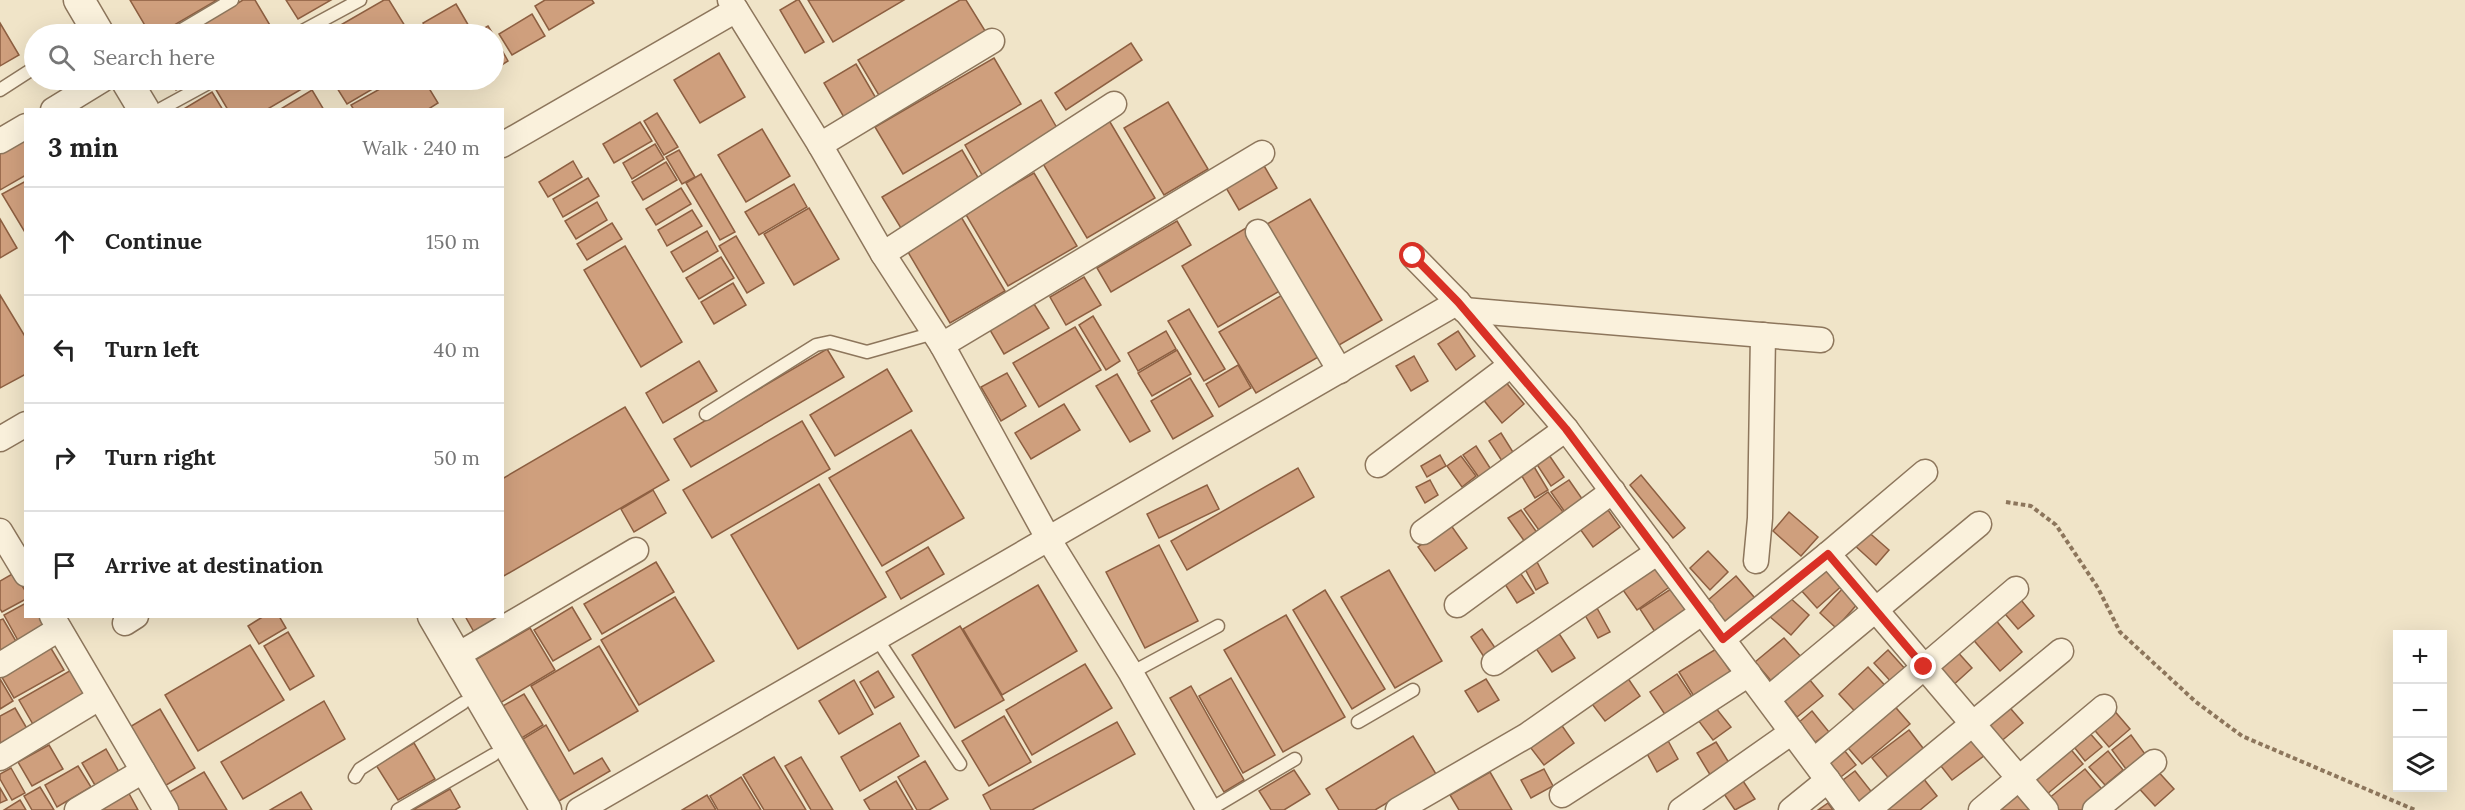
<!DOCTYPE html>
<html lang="en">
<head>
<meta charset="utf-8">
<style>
	body { margin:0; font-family:Lora,serif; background:#f6f6f6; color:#222 }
	.controls { position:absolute; right:18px; bottom:18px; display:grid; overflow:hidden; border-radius:0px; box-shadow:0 6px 24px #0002 }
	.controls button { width:54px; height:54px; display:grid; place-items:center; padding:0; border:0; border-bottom:2px solid #e0e0e0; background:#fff; color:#222; font:30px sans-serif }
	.stop { position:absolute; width:18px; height:18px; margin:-14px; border:4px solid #d93025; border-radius:50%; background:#fff }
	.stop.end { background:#d93025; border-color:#fff; box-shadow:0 2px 6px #0008 }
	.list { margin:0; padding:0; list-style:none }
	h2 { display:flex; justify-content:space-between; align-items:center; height:78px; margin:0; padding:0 24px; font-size:26px }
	h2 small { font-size:20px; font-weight:400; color:#767676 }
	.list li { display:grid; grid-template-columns:39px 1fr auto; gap:18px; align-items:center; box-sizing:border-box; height:108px; padding:0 24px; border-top:2px solid #e0e0e0 }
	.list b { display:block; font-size:22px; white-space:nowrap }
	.list em { font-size:20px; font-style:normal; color:#767676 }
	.icon { flex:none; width:33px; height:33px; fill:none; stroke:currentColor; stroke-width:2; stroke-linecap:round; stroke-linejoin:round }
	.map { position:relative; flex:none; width:2465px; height:810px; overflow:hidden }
	.search { position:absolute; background:#fff; box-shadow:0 6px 24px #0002; left:24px; top:24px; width:480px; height:66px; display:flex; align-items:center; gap:15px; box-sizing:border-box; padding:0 21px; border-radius:33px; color:#767676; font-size:22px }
	.panel { position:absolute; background:#fff; box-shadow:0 6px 24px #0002; left:24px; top:108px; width:480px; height:510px; border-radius:0px }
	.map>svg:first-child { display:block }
	.building { fill:#cf9f7d; stroke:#8d5f41; stroke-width:1.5 }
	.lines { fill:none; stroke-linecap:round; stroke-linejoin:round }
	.service-casing { stroke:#8d765c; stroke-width:15 }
	.minor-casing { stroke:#8d765c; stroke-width:27 }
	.tertiary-casing { stroke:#8d765c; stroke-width:33 }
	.path { stroke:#8d765c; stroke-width:4; stroke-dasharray:4.5 3; stroke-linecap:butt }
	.service { stroke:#faf1dc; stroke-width:12 }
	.minor { stroke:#faf1dc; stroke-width:24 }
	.tertiary { stroke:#faf1dc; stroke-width:30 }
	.route { stroke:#d93025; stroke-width:8 }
</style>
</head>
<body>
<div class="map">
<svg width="2465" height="810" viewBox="0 0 2465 810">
	<rect width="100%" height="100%" fill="#f0e4c8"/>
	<g class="building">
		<path d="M130 0H217L159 34H150Z"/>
		<path d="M243 0H255L274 32 270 34H184Z"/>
		<path d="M286 0H331L298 19Z"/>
		<path d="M384 0H389L405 26 391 34H325Z"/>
		<path d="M545 0H592L594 3 549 30 535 6Z"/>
		<path d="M797 0H799L824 42 805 53 780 10Z"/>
		<path d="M808 0H904L833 42Z"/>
		<path d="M960 0H966L987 34 880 97 858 60Z"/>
		<path d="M456 4 470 28 458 34H429L423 23Z"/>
		<path d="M532 14 545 36 512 55 499 34Z"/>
		<path d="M0 23 19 55 0 66Z"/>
		<path d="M488 26 493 34H474Z"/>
		<path d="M494 36 508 61 494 70Z"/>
		<path d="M1131 43 1142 60 1066 110 1055 93Z"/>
		<path d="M719 53 745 97 700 123 674 80Z"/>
		<path d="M994 58 1021 104 903 174 875 127Z"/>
		<path d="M856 64 877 100 845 119 824 83Z"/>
		<path d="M170 80H194L176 90Z"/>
		<path d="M229 80H317L266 110H228L215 88Z"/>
		<path d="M332 80H388L347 104Z"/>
		<path d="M396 80H424L438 103 427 110H354L351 105Z"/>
		<path d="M312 90 324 110H279Z"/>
		<path d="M212 92 223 110H182Z"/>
		<path d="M1041 100 1061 135 985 180 965 145Z"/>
		<path d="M1168 102 1208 169 1164 195 1124 128Z"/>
		<path d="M657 113 678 147 664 155 644 121Z"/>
		<path d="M1107 117 1155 198 1087 238 1039 157Z"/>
		<path d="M640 122 652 141 614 163 603 144Z"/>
		<path d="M762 129 790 176 746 202 718 155Z"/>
		<path d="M26 135V175L0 190V149Z"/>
		<path d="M655 144 664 159 632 179 623 163Z"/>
		<path d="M679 150 695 177 682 184 666 157Z"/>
		<path d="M962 150 983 186 904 233 882 197Z"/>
		<path d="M573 161 582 177 548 197 539 182Z"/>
		<path d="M666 162 677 180 643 200 632 182Z"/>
		<path d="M1263 164 1277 188 1239 210 1225 186Z"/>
		<path d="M1034 173 1077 246 1008 286 965 213Z"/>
		<path d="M701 174 735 232 720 240 686 183Z"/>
		<path d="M588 178 599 196 563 217 553 199Z"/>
		<path d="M26 181V234L2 194Z"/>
		<path d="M794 184 807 207 759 235 745 212Z"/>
		<path d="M681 188 691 204 656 225 646 209Z"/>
		<path d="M1310 199 1382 320 1334 348 1262 227Z"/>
		<path d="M597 202 607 220 576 239 565 221Z"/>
		<path d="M809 208 839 259 794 285 764 234Z"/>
		<path d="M692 210 702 226 667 246 658 230Z"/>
		<path d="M960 215 1005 291 950 323 905 247Z"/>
		<path d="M0 219 17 248 0 258Z"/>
		<path d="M1177 221 1191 245 1111 292 1097 268Z"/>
		<path d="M612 223 622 239 587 260 577 244Z"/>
		<path d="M1246 228 1283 289 1218 327 1182 266Z"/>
		<path d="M707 231 718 251 683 272 671 252Z"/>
		<path d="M736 236 764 283 747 293 719 246Z"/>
		<path d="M625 246 682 342 641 367 584 270Z"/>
		<path d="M721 257 734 278 699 299 686 278Z"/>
		<path d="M1084 277 1101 305 1066 325 1050 297Z"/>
		<path d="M733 283 746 305 714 324 701 302Z"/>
		<path d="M1284 294 1320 356 1256 393 1219 332Z"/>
		<path d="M0 295 26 338V374L0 388Z"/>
		<path d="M1034 304 1049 328 1004 354 990 330Z"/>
		<path d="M1189 309 1225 369 1204 381 1168 321Z"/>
		<path d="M1093 316 1120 361 1106 370 1079 325Z"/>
		<path d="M1075 327 1101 370 1039 407 1013 363Z"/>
		<path d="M1166 331 1176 349 1138 371 1128 353Z"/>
		<path d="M1458 331 1475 356 1456 370 1438 344Z"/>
		<path d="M827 349 844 377 691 467 674 439Z"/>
		<path d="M1177 350 1191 374 1152 396 1138 373Z"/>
		<path d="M1414 356 1428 381 1411 391 1396 366Z"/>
		<path d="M699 361 717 391 663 423 646 393Z"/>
		<path d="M1238 365 1251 388 1219 407 1206 384Z"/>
		<path d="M887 369 912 411 835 456 810 415Z"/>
		<path d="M1007 373 1026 406 1001 421 981 387Z"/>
		<path d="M1117 374 1150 431 1130 442 1096 386Z"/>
		<path d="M1190 378 1213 416 1173 439 1151 401Z"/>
		<path d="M1504 380 1524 404 1502 423 1482 398Z"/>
		<path d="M1064 404 1080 430 1031 459 1015 433Z"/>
		<path d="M625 407 669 480 502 577V479Z"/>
		<path d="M802 421 830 469 712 538 683 490Z"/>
		<path d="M911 430 964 518 882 566 829 478Z"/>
		<path d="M1501 433 1516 457 1504 464 1489 441Z"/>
		<path d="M1476 446 1492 471 1480 479 1463 455Z"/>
		<path d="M1440 455 1446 466 1427 477 1421 466Z"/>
		<path d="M1549 455 1564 477 1551 486 1536 463Z"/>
		<path d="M1461 456 1476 476 1462 487 1447 466Z"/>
		<path d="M1533 465 1548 490 1535 498 1520 473Z"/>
		<path d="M1298 468 1314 497 1187 570 1171 541Z"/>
		<path d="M1641 475 1685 528 1673 538 1630 485Z"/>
		<path d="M1430 480 1438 495 1425 503 1416 487Z"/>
		<path d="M1569 480 1585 503 1567 515 1551 492Z"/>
		<path d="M819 484 886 597 798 649 731 535Z"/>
		<path d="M1207 485 1219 509 1159 538 1147 514Z"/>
		<path d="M653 490 666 513 634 532 621 509Z"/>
		<path d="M1548 492 1566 516 1541 533 1524 509Z"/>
		<path d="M1521 510 1538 534 1525 542 1508 518Z"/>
		<path d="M1608 510 1620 527 1593 547 1580 529Z"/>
		<path d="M1789 512 1818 537 1801 556 1773 531Z"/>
		<path d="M1450 524 1467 548 1435 571 1418 547Z"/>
		<path d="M1865 529 1889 550 1876 565 1852 543Z"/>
		<path d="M1159 545 1198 621 1145 648 1106 572Z"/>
		<path d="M928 547 944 574 901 599 886 572Z"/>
		<path d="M1708 551 1728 572 1710 590 1690 568Z"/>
		<path d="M1535 558 1548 583 1536 590 1523 565Z"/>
		<path d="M656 562 674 592 602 634 584 604Z"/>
		<path d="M1661 562 1675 583 1637 610 1623 590Z"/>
		<path d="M1828 564 1845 583 1817 608 1800 589Z"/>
		<path d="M1389 570 1442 661 1395 688 1341 597Z"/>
		<path d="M1519 571 1534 593 1517 603 1503 581Z"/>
		<path d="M14 573 26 592V599L2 612 0 609V581Z"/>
		<path d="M1736 576 1760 604 1731 629 1707 601Z"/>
		<path d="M1038 585 1077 651 1002 695 963 629Z"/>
		<path d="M1677 585 1692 608 1655 632 1640 609Z"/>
		<path d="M1845 586 1861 600 1836 628 1820 613Z"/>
		<path d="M1325 590 1385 689 1352 709 1293 610Z"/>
		<path d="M1787 595 1809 615 1791 635 1769 616Z"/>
		<path d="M2017 595 2034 616 2018 629 2000 608Z"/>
		<path d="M675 597 714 661 639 705 601 640Z"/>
		<path d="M26 603V616H41L47 628 20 644 4 615Z"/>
		<path d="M572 607 591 639 553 661 534 630Z"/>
		<path d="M1597 608 1610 632 1598 638 1585 615Z"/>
		<path d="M1286 615 1345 717 1283 752 1224 650Z"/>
		<path d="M264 616H279L286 628 259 644 248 626Z"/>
		<path d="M465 616H494L496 619 474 632Z"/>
		<path d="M1994 618 2022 652 2000 671 1971 637Z"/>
		<path d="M3 619 17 643 0 653V620Z"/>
		<path d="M960 626 1004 700 955 728 912 655Z"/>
		<path d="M530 628 555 670 500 703 475 660Z"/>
		<path d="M1482 629 1498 652 1486 660 1471 637Z"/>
		<path d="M288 632 314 676 290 690 264 646Z"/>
		<path d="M1558 632 1575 658 1552 672 1535 647Z"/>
		<path d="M1784 638 1802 658 1773 683 1755 662Z"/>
		<path d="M49 645 64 670 14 698 0 674Z"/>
		<path d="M250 645 284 700 198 751 165 695Z"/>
		<path d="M599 646 638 711 569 751 531 686Z"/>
		<path d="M1954 648 1972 668 1950 688 1932 668Z"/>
		<path d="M1716 649 1732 674 1695 698 1679 672Z"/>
		<path d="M1888 650 1907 671 1893 684 1874 663Z"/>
		<path d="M1085 664 1112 708 1032 755 1006 710Z"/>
		<path d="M1868 667 1891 692 1861 718 1839 694Z"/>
		<path d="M73 669 88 696 34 726 19 700Z"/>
		<path d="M878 671 894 697 875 708 860 682Z"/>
		<path d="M1625 674 1640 696 1605 721 1589 700Z"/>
		<path d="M1677 674 1693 698 1666 716 1650 692Z"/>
		<path d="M1231 678 1275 755 1243 773 1199 696Z"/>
		<path d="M0 679 13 701 0 709Z"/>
		<path d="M1486 679 1499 700 1478 712 1465 691Z"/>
		<path d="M1809 679 1823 696 1797 717 1783 699Z"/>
		<path d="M854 680 873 714 839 734 819 701Z"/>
		<path d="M1191 686 1244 780 1224 792 1170 698Z"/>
		<path d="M524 694 543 725 520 739 501 707Z"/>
		<path d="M324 701 345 739 243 799 221 762Z"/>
		<path d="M1891 702 1910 724 1862 764 1843 742Z"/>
		<path d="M2005 702 2023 723 1999 743 1981 722Z"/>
		<path d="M1715 707 1731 727 1713 740 1698 720Z"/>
		<path d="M15 708 29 732 0 749V716Z"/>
		<path d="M2112 708 2130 729 2109 747 2091 726Z"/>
		<path d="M160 709 195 768 163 787 128 728Z"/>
		<path d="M1812 711 1829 732 1814 743 1798 723Z"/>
		<path d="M1004 716 1031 762 989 786 962 741Z"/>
		<path d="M1558 720 1574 743 1544 765 1527 743Z"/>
		<path d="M1117 722 1135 754 1032 810H991L983 795Z"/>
		<path d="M900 723 919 756 860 791 841 757Z"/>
		<path d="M546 725 574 774 602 758 610 771 559 801 523 739Z"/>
		<path d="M1909 730 1926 752 1891 781 1872 758Z"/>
		<path d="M2087 730 2102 747 2085 761 2071 743Z"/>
		<path d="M1975 733 1989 752 1952 780 1937 761Z"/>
		<path d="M2131 735 2145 754 2126 769 2112 750Z"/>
		<path d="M1413 736 1436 774 1375 810H1339L1326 789Z"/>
		<path d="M1666 737 1678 759 1657 772 1645 750Z"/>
		<path d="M1716 742 1731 766 1712 778 1697 753Z"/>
		<path d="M414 743 435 779 398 800 376 765Z"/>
		<path d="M49 745 63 769 32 786 18 762Z"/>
		<path d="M1840 745 1856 765 1837 780 1821 760Z"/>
		<path d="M2068 746 2083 764 2046 795 2031 777Z"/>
		<path d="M106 749 123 779 99 792 82 763Z"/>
		<path d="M2108 751 2123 770 2105 785 2089 767Z"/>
		<path d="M774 757 806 810H764L743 775Z"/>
		<path d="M801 757 833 810H811L785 766Z"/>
		<path d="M925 761 948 799 929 810H917L898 777Z"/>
		<path d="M78 766 91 787 57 807 45 785Z"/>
		<path d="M2154 767 2174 789 2155 806 2135 784Z"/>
		<path d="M11 768 25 793 12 800 0 779V774Z"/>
		<path d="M1544 769 1553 786 1531 798 1521 780Z"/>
		<path d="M2085 769 2105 793 2084 810H2057L2048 799Z"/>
		<path d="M1294 770 1310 794 1284 810H1271L1259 791Z"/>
		<path d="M1855 771 1874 795 1858 807 1839 783Z"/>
		<path d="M204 772 227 810H176L166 794Z"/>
		<path d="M1490 772 1512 810H1459L1450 795Z"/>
		<path d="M1739 775 1755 799 1735 810 1720 788Z"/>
		<path d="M741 777 761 810H718L710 796Z"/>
		<path d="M1923 778 1937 796 1920 810H1884Z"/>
		<path d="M896 781 913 810H870L864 800Z"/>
		<path d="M40 787 54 810H32L24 796Z"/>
		<path d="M0 788 7 800 0 803Z"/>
		<path d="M126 788 138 810H90Z"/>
		<path d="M450 789 460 807 455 810H413Z"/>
		<path d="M2018 791 2033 807 2029 810H1998Z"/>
		<path d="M301 792 312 810H270Z"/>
		<path d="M707 795 716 810H682Z"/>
		<path d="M20 800 26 810H4Z"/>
		<path d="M1828 803 1833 810H1818Z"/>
	</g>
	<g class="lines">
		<g class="service-casing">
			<g id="service">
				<path d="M175 34 232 0"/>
				<path d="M297 34 360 0"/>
				<path d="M0 90 34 68"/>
				<path d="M159 110 214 80"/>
				<path d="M706 414 816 345 830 342 867 352 934 333"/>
				<path d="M877 639 960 764"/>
				<path d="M1131 673 1218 626"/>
				<path d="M1358 722 1413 690"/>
				<path d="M355 777 360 769 463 703"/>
				<path d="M398 810 493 755"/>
				<path d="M1209 810 1295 759"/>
			</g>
		</g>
		<g class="minor-casing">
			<g id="minor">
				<path d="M730 0 820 145 883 254 942 345 1049 540 1131 673 1209 810"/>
				<path d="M53 110 102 80"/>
				<path d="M0 141 26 126"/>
				<path d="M502 145 736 10"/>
				<path d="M820 145 992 41"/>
				<path d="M1258 232 1340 371"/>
				<path d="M883 254 1114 104"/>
				<path d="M1413 256 1458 302 1566 429 1850 810"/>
				<path d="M1464 310 1821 340"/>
				<path d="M942 345 1262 153"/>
				<path d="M0 439 26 424"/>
				<path d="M1378 465 1511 365"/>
				<path d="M0 531 26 574"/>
				<path d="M1423 532 1566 429"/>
				<path d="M1828 554 2046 810"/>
				<path d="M1756 561 1760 518 1763 335"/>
				<path d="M1457 605 1613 491"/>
				<path d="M52 616 166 810"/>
				<path d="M125 623 136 616"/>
				<path d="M1723 639 1828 554 1925 472"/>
				<path d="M456 656 636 550"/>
				<path d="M1494 663 1658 552"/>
				<path d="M0 665 59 629"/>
				<path d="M1768 699 1979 524"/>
				<path d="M0 758 99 698"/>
				<path d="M1814 761 2016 589"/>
				<path d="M1562 795 1749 674"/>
				<path d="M77 810 143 771"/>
				<path d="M579 810 1458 302"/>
				<path d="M1398 810 1526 736 1703 612"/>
				<path d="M1681 810 1792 732"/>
				<path d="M1791 810 1828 780"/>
				<path d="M1868 810 2061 651"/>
				<path d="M1981 810 2104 707"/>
				<path d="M2095 810 2154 762"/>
			</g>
		</g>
		<g class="tertiary-casing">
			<g id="tertiary">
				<path d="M79 0 99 34"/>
				<path d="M126 80 144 110"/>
				<path d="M433 616 546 810"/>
			</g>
		</g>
		<path class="path" d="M2006 502 2031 506 2056 525 2098 588 2120 632 2196 702 2242 736 2415 810"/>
		<use href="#service" class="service"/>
		<use href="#minor" class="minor"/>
		<use href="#tertiary" class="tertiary"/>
	</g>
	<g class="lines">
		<path class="route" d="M1413 256 1458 302 1566 429 1723 639 1828 554 1924 667"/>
	</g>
</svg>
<div class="controls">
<button>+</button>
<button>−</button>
<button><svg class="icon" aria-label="layers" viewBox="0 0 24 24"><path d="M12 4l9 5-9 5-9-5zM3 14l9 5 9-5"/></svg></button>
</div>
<div class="stop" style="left:1413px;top:256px"></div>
<div class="stop end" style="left:1924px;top:667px"></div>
<div class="search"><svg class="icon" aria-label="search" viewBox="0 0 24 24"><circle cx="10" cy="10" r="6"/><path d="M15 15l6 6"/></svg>Search here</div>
<section class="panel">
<h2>3 min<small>Walk · 240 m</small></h2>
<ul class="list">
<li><svg class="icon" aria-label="ahead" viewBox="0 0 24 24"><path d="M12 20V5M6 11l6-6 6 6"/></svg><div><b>Continue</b></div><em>150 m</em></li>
<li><svg class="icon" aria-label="left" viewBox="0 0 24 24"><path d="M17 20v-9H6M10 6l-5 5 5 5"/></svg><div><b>Turn left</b></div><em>40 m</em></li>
<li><svg class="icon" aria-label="right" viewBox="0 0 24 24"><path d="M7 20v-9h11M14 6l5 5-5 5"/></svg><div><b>Turn right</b></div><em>50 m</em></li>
<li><svg class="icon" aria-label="arrive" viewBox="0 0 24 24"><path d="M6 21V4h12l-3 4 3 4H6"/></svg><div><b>Arrive at destination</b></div></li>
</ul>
</section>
</div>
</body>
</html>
